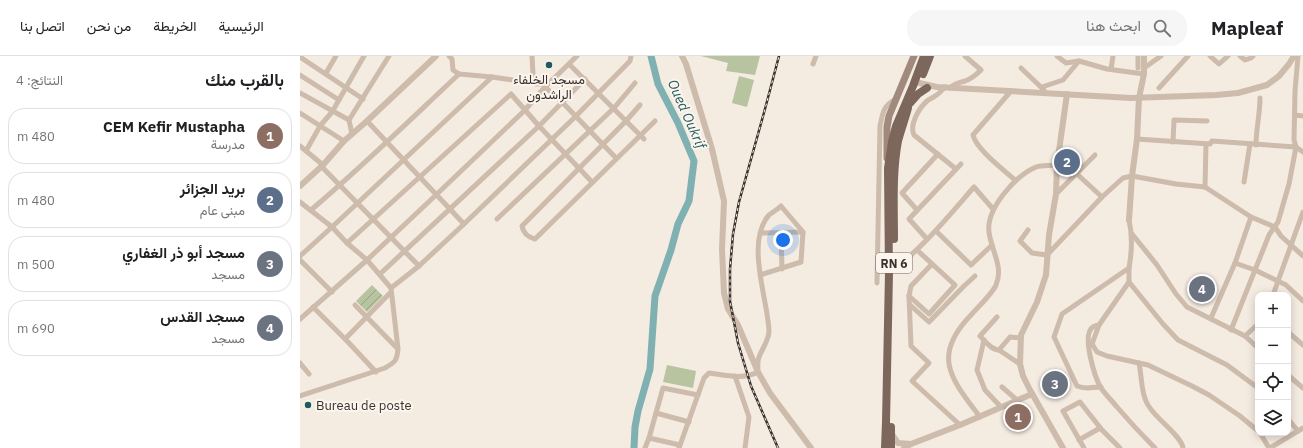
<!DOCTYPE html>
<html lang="ar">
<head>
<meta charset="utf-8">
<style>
	body { margin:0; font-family:"IBM Plex Sans",Vazirmatn,sans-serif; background:#f6f6f6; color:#202124; direction:rtl }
	.controls { position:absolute; right:12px; bottom:12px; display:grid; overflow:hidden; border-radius:8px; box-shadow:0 2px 10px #0003 }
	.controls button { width:36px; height:36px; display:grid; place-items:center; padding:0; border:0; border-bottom:1px solid #e0e0e0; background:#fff; color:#202124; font:20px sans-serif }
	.you { position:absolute; left:483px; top:184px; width:14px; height:14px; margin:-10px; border:3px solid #fff; border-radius:50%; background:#1a73e8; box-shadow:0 0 0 6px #1a73e833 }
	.badge { display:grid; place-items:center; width:26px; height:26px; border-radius:50%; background:#1f5a5e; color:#fff; font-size:13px; font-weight:700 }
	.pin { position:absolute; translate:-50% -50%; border:2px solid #fff; box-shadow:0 1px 4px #0006 }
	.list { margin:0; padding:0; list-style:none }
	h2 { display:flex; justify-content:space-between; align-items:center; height:52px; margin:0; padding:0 16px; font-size:17px }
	h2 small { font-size:13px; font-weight:400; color:#757577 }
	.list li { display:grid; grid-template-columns:26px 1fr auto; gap:12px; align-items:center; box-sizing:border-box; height:56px; margin:0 8px 8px; padding:0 8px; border:1px solid #e0e0e0; border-radius:16px }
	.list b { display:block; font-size:15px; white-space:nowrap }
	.list p { margin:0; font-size:13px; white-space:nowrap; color:#757577 }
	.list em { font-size:13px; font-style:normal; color:#757577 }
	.icon { flex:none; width:22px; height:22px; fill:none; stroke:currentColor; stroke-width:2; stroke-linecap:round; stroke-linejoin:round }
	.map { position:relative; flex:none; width:1003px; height:392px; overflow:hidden; direction:ltr }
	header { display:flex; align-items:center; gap:24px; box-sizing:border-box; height:56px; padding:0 20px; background:#fff; border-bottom:1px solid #e0e0e0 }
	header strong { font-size:19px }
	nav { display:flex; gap:22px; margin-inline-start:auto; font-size:14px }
	.search { width:280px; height:36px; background:#f6f6f6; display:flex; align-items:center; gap:10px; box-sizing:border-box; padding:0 14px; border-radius:16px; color:#757577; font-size:15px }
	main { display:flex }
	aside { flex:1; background:#fff }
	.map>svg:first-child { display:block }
	.green { fill:#b8c4a0 }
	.garden { fill:url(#garden-furrows) }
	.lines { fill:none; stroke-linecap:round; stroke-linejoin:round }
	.river { stroke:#7fb0b2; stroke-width:7 }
	.minor { stroke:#cdbbac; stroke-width:5 }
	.tertiary { stroke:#cdbbac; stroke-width:6 }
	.secondary { stroke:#a18a7d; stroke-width:7 }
	.primary { stroke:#7d675c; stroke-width:8 }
	.rail-casing { stroke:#3b302b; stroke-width:2.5 }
	.rail { stroke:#fbf5ee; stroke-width:1; stroke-dasharray:3; stroke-linecap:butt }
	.poi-dot { fill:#1f5a5e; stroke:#fbf5ee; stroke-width:1.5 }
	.labels { text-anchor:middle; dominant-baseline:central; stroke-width:4; stroke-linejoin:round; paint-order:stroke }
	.shield { fill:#fbf5ee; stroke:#756b66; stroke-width:1 }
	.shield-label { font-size:12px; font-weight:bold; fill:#3b302b }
	.poi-label { font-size:13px; fill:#3b302b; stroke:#fbf5ee }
	.water-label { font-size:14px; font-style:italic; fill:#1f5a5e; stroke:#fbf5ee }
</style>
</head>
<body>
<header>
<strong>Mapleaf</strong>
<div class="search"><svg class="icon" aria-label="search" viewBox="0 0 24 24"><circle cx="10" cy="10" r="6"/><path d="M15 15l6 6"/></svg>ابحث هنا</div>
<nav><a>الرئيسية</a><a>الخريطة</a><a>من نحن</a><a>اتصل بنا</a></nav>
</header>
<main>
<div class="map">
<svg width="1003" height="392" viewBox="0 0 1003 392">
	<defs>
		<pattern id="garden-furrows" width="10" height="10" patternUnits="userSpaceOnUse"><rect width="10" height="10" fill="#b8c4a0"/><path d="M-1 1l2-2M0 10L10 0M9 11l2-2" fill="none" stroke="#97a083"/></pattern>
	</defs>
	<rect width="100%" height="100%" fill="#f4ebe1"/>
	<g class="green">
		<path d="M401 0H460L455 19 426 15 428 7Z"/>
		<path d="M439 20 454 24 447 51 432 47Z"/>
		<path d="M367 309 396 315 393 332 363 326Z"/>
	</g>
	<path class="garden" d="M72 229 83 240 67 256 56 245Z"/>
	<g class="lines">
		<path class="river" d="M334 392 335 371 338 355 350 313 355 240 371 194 378 168 389 145 394 105 378 67 358 28 351 0"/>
		<g class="minor">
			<path d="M149 0 152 3 153 14 159 18 192 21 247 29"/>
			<path d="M232 0 233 18 236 28"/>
			<path d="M757 0 766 7 779 5"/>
			<path d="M910 0 919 8 928 0"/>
			<path d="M940 0 945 4 951 2 953 0"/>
			<path d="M0 1 63 43"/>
			<path d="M269 8 344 83"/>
			<path d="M513 8 516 0"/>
			<path d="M721 12 744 34"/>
			<path d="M838 12V0"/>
			<path d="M844 12 861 0"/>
			<path d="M811 13 813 0"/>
			<path d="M26 17 36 0"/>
			<path d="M0 19 39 44"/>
			<path d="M245 31 263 47 316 102"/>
			<path d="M645 31C642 34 639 38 635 40 633 42 629 43 627 45 619 52 609 69 614 79L656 113"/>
			<path d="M742 31 763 24 779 5 807 13 844 18"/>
			<path d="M650 32C655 27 658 27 665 25 671 23 676 19 681 14L665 0"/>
			<path d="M859 32 888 0"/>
			<path d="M711 35 673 79C676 93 704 114 715 124"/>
			<path d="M0 37 49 64 52 78"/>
			<path d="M340 49 326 65 222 170C223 177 228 181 235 183L355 65"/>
			<path d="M0 57 44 85"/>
			<path d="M995 59 1003 60"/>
			<path d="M49 64 89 0"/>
			<path d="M67 65 164 168"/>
			<path d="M837 83 910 88 912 85 996 91 1003 96"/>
			<path d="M873 86 874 64 907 65"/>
			<path d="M956 89C956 73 960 58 960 42"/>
			<path d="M0 90 23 109"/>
			<path d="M6 95 20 70 32 56 64 0"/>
			<path d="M21 110 119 210"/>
			<path d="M777 118 802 141"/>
			<path d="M944 126 950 88"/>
			<path d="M905 131 906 88"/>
			<path d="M756 138 795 99"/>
			<path d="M0 146 32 171 47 187 67 204 91 232 98 293C97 305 95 306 85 312L0 340"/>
			<path d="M11 154C62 111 110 64 159 18"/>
			<path d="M617 154 602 137 638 98"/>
			<path d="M197 163 314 52 335 27"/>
			<path d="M728 174 720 185 732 197 747 199 802 141 823 122 832 120 876 128 905 131 951 161 975 171 981 180 1003 200"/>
			<path d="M636 175 671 209 692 189"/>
			<path d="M461 177 503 176"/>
			<path d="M481 177 482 213"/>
			<path d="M832 178 857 209 876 238 887 251 945 280 958 292"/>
			<path d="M627 183 609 163 661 108"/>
			<path d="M47 187 211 38 239 70 292 126"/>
			<path d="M0 200 32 171 192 21"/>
			<path d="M0 204 32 236"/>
			<path d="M935 207 955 214 986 229 1003 245"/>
			<path d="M632 208 611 230 609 240 611 290 629 307 612 325 660 369"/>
			<path d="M829 212V226L799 269 792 288 797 296 807 300 848 309 892 330 909 339 940 360 958 375"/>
			<path d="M589 217C622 193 647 162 674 131L693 153"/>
			<path d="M80 218 239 70 285 23"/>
			<path d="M829 226 863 268 878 284 927 309 958 332"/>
			<path d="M577 227 580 70C583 56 583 50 596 43"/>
			<path d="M91 232 119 210 164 168 275 61 330 5 331 0"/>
			<path d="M973 239 1003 156"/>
			<path d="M609 240 629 258 655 229 617 194"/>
			<path d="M55 249 97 292"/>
			<path d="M610 249 629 266 664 230 675 220"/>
			<path d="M13 251 48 286 76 316"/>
			<path d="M697 261 680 280C685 285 691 294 699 294L710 281 720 282"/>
			<path d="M911 262 935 207 951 161"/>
			<path d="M0 263 67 204 137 138 224 55 245 31 277 0"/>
			<path d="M799 269C798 269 794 270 793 271 781 278 795 322 801 332 806 339 812 345 817 351 829 365 842 379 855 392"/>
			<path d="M931 274 969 179 978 166 989 128 996 91 994 84 995 35 998 0"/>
			<path d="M988 276 1003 289"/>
			<path d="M945 280 958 268"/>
			<path d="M45 283 91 236"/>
			<path d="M684 284 677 314 685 334 701 351"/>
			<path d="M699 294 720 308"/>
			<path d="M0 307 9 318"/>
			<path d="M839 307C842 321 841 341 850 352 857 363 882 381 883 392"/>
			<path d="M988 319 1003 332"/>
			<path d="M435 320 449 361 445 392"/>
			<path d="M702 331 717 344"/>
			<path d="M801 331C791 331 786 334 777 330L754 281 762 258 829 212C832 195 833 181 829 164"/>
			<path d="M356 357 389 366"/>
			<path d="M680 361C651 323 631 300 671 259 677 252 693 237 696 229 704 211 691 194 689 176 686 153 715 120 736 111 742 109 750 110 757 109"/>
			<path d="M988 363 998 375"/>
			<path d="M960 377 969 392"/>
			<path d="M349 382 380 389"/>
			<path d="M779 384 800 372"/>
			<path d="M345 392 349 382 363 332 398 339"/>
			<path d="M379 392 404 322 409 317C425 319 443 324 458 316 458 311 457 306 459 301 462 293 469 284 469 275 468 244 445 186 469 159 473 156 478 153 481 150L503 176 501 206 460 219"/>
			<path d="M784 392 763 355 780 346 802 374 820 392"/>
			<path d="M970 392 1003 372"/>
		</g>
		<g class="tertiary">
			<path d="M382 0 386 8 412 93 424 145 422 193 424 237 428 253 438 269 458 316 470 337 511 392"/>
			<path d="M615 26 637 31 831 42 916 39 938 37 967 29 979 20 989 8 994 0"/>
			<path d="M0 130 23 109 44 85 67 65 136 0"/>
			<path d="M829 164 832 120 837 83 839 42 844 18V0"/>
			<path d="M591 377 598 387 611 388 604 392"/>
			<path d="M611 388 660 369 732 338"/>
			<path d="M763 392 730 334 723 320 720 308 721 279 737 246 746 219 749 179 756 138 757 109 767 38"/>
		</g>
		<path class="secondary" d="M587 102V71L589 60 614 0"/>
		<g class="primary">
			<path d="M623 18 630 0"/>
			<path d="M610 47 618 38 627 32"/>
			<path d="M594 183C594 151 592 117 598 85 601 74 605 63 608 52"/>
			<path d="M585 392 586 366 589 217 588 112 592 86 596 70 613 30 624 0"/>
			<path d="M591 392V371"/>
		</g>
		<g class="rail-casing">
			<path id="rail" d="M478 392 451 330 438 287 430 245V213L433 178 439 146 465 53 479 0"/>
		</g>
		<use href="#rail" class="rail"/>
	</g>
	<g class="poi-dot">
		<circle cx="249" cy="9" r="4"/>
		<circle cx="8" cy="349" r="4"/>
	</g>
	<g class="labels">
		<rect class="shield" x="576" y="197" width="36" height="20" rx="3"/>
		<g class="shield-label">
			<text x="594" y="207">RN 6</text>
		</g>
		<g class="poi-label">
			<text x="249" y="23">مسجد الخلفاء<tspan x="249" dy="15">الراشدون</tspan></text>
			<text x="16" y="349" text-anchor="start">Bureau de poste</text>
		</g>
		<g class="water-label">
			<text transform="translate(387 58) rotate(66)">Oued Oukrif</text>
		</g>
	</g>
</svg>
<div class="controls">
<button>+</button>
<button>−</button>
<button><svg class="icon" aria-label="locate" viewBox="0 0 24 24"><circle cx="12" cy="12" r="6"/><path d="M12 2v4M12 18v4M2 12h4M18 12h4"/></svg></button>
<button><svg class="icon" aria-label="layers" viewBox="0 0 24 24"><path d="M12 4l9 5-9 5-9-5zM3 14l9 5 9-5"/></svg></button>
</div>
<div class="you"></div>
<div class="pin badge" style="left:718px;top:361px;background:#8d6e63">1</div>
<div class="pin badge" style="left:767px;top:106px;background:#5c6f8a">2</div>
<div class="pin badge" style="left:755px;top:328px;background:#6b7280">3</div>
<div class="pin badge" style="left:902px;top:233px;background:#6b7280">4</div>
</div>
<aside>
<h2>بالقرب منك<small>النتائج: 4</small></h2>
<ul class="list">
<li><span class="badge" style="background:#8d6e63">1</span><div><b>CEM Kefir Mustapha</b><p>مدرسة</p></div><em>480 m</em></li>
<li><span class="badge" style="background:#5c6f8a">2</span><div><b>بريد الجزائر</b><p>مبنى عام</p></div><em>480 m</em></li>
<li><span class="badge" style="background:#6b7280">3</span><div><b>مسجد أبو ذر الغفاري</b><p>مسجد</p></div><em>500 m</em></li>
<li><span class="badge" style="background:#6b7280">4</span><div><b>مسجد القدس</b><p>مسجد</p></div><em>690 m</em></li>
</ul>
</aside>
</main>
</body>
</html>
